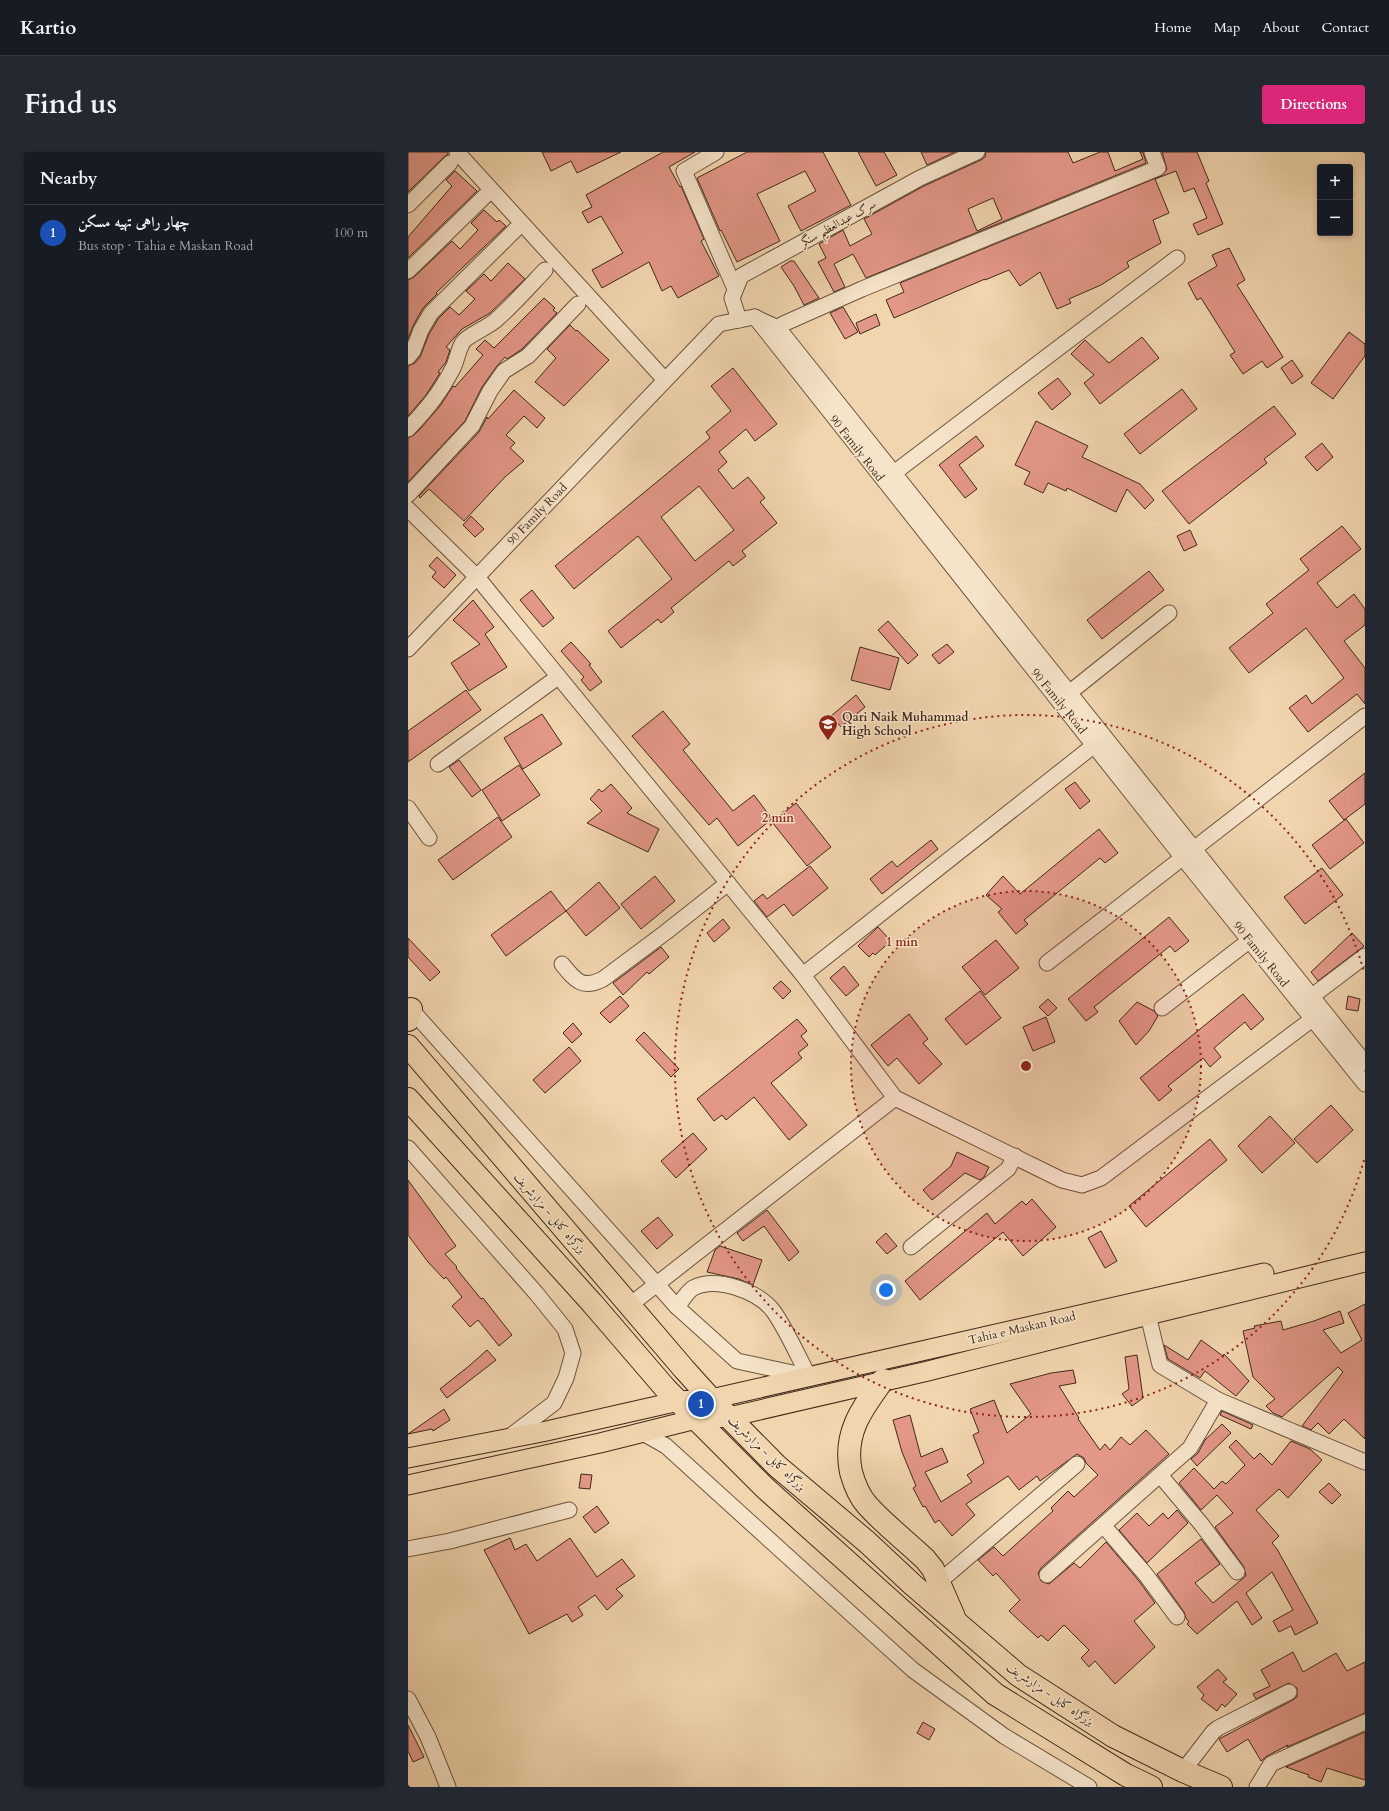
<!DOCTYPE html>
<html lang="en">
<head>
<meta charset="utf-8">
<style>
	body { margin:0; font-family:Cardo,Amiri,serif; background:#242831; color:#f1f3f6 }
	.controls { position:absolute; right:12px; top:12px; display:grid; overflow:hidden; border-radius:4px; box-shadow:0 2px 6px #0003 }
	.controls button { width:36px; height:36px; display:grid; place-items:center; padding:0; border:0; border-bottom:1px solid #363941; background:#171b24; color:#f1f3f6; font:20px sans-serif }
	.you { position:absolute; left:478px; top:1138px; width:14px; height:14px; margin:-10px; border:3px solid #fff; border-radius:50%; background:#1a73e8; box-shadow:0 0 0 6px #1a73e833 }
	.badge { display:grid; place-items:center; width:26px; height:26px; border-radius:50%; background:#db2777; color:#fff; font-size:13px; font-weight:700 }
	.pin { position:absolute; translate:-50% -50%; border:2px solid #fff; box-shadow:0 1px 4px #0006 }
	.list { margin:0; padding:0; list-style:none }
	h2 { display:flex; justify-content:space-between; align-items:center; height:52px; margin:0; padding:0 16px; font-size:17px }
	h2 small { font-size:13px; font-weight:400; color:#9ea1a6 }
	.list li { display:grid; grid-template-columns:26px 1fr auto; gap:12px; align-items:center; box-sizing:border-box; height:56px; padding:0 16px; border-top:1px solid #363941 }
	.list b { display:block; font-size:15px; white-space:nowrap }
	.list p { margin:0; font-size:13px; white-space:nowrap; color:#9ea1a6 }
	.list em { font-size:13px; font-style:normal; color:#9ea1a6 }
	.map { position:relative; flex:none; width:957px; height:1635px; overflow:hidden; border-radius:4px }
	header { display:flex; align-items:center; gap:24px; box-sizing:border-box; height:56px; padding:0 20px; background:#171b24; border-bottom:1px solid #363941 }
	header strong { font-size:19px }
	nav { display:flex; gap:22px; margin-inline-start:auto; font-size:14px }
	.intro { display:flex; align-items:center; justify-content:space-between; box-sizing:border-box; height:96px; padding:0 24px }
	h1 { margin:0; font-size:28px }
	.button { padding:10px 18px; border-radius:4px; background:#db2777; color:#fff; font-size:14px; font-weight:700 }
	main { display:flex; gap:24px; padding:0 24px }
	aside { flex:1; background:#171b24; border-radius:4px; box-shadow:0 2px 6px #0003 }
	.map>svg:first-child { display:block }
	.building { fill:#e39787; stroke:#40291a; fill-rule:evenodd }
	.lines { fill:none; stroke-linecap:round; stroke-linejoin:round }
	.minor-casing { stroke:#6c543f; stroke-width:17 }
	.major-casing { stroke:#40291a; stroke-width:21 }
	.highway-casing { stroke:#40291a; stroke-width:24 }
	.minor { stroke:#f6e4ca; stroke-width:15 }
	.major { stroke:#f1d5ae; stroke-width:19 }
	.highway { stroke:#f1d5ae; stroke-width:22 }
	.ring { fill:none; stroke:#8f2418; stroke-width:2; stroke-dasharray:2 4 }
	.labels { text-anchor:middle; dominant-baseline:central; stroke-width:3; stroke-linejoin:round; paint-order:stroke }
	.street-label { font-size:12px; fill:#40291a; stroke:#f6e4ca }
	.poi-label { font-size:12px; font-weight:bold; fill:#40291a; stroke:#f6e4ca; text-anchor:start }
	.centre { fill:#8f2418; stroke:#f6e4ca; stroke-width:2 }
	.ring-label { font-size:12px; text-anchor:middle; font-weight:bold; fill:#8f2418; stroke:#f6e4ca; stroke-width:3; stroke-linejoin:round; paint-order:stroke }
</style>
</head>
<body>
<header>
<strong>Kartio</strong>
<nav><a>Home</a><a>Map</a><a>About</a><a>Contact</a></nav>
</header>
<div class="intro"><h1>Find us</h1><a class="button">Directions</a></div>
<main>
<aside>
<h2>Nearby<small></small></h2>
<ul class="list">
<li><span class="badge" style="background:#1a4fb4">1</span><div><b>چهار راهی تهیه مسکن</b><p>Bus stop · Tahia e Maskan Road</p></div><em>100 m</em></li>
</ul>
</aside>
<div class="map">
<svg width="957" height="1635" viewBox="0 0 957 1635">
	<rect width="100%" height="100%" fill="#f1d5ae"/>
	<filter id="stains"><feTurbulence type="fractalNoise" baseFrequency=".005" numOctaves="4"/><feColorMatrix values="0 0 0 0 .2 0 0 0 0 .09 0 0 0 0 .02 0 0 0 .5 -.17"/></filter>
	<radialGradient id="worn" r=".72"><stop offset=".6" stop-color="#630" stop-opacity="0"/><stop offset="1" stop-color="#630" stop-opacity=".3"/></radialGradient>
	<g class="building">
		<path d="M0 0H40V2L36 5 0 40Z"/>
		<path d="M134 0H213L169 21 163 9 143 19Z"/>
		<path d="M255 0H287L261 15 272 35 273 34 296 87 293 89 311 124 270 146 263 134 254 139 241 110 194 136 184 118 215 101 193 64 180 71 174 60 184 55 178 43Z"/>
		<path d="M339 0H415L443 53 393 79 380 54 408 39 397 19 349 42 372 89 329 110 313 78 312 79 289 26Z"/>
		<path d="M450 0H476L489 23 468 34Z"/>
		<path d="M513 0H547L519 13Z"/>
		<path d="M578 0H660L665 11 692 0H700L707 19 735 7 732 0H735L738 11 458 126 445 102 426 112 437 135 426 140 410 110 418 106 411 92 435 78 442 94 464 82 456 67 516 34 573 8 577 5ZM585 46 594 67 569 79 560 57Z"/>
		<path d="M754 0H789L801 29 798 31 815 72 790 83 785 72 799 66 786 36 776 40 768 19 747 27 761 61 745 68 753 91 719 110 721 115 693 133 661 147 663 151 649 157 632 120 612 134 601 118 577 128V127L486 166 478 148 496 140 492 131 753 24 759 17Z"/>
		<path d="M47 19 69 39 0 106V85L44 34 38 28Z"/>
		<path d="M76 58 89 70 91 68 98 74 28 141 29 142 15 156 5 174 0 187V128L6 125 44 89 52 97 70 78 63 71Z"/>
		<path d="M821 96 837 128 829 133 875 205 859 216 854 209 835 222 822 203 827 200 793 146 789 148 780 131 809 114 804 103Z"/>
		<path d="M382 109H386L411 146 396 153 386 134 373 115Z"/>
		<path d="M100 111 117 127 82 161 54 177 38 195 42 198 38 210 30 220 32 221 18 243 0 264V214L7 211 12 205 21 182 30 167 42 155 51 163 67 147 58 139 76 122 83 129Z"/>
		<path d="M136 146 147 156 145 158 149 161 114 197 99 207 97 205 89 214 74 235 57 269 0 330V286L6 283 13 276 32 254 45 234 47 235 75 203 68 197 77 188 86 196Z"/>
		<path d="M435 155 450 180 437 187 422 161Z"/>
		<path d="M468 162 472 173 452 182 448 171Z"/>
		<path d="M162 173 168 179 169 178 201 208 156 254 127 230 148 206 139 197Z"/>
		<path d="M941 180 957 192V204L925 247 903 231Z"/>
		<path d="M734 185 751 206 692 252 676 231 686 223 663 202 677 188 701 211Z"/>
		<path d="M884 208 895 224 884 232 873 216Z"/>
		<path d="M325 216 369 272 347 289 338 277 311 300 319 310 310 318 325 337 340 325 357 346 352 350 369 371 334 399 338 404 325 414 321 409 263 456 266 460 253 471 250 467 213 496 200 479 264 427 230 384 166 437 147 414 302 286 298 280 323 259 303 234ZM291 334 326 378 287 409 253 365Z"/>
		<path d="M650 226 663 242 644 258 630 241Z"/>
		<path d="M774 237 789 257 732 302 716 282Z"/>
		<path d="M106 238 137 266 129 276 116 264 98 283 107 291 102 296 116 309 97 325 56 369 21 337 12 346 11 344 71 280 79 265 80 267Z"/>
		<path d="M866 254 888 282 856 307 859 311 781 372 754 339Z"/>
		<path d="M628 269 680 294 674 305 732 332 746 348 737 357 719 337 708 360 659 336 658 339 640 331 635 341 616 332 622 320 607 313Z"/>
		<path d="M568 284 576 294 551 313 569 337 557 346 531 313Z"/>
		<path d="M914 291 925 305 909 319 897 305Z"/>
		<path d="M63 364 76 377 67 385 55 373Z"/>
		<path d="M934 374 953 397 909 431 929 456 946 442 957 457V473L936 489 957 516V552L949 542 900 580 881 556 898 543 904 552 936 526 898 476 841 521 821 496 865 461 858 452 901 418 892 407Z"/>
		<path d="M782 378 789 393 776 399 769 384Z"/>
		<path d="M29 405 48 423 36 436 24 425 28 420 21 414Z"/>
		<path d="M741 419 756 438 694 487 679 468Z"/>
		<path d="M124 438 146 466 135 475 112 448Z"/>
		<path d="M65 448 86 475 77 482 99 515 61 539 43 511 72 492 45 468Z"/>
		<path d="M480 469 510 503 500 512 470 478Z"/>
		<path d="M163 490 183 512 181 513 194 530 182 539 173 528 176 525 153 499Z"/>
		<path d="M539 492 546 500 531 512 524 503Z"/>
		<path d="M452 495 491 506 482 538 443 528Z"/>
		<path d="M58 538 73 558 0 610V579Z"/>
		<path d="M448 543 457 555 433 575 423 564Z"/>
		<path d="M255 559 282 592 275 598 325 659 346 643 364 667 330 694 309 666 301 673 224 584Z"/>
		<path d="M134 562 154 592 115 617 96 586Z"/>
		<path d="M51 608 73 638 64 645 41 615Z"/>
		<path d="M111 613 132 643 94 669 74 638Z"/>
		<path d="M957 621V652L936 668 921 649Z"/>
		<path d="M667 630 682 649 672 657 657 637Z"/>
		<path d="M203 632 224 656 219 661 251 677 240 700 179 671 194 659 182 647 191 637 194 640Z"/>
		<path d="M388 651 423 695 399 714 364 670Z"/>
		<path d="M90 665 104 685 45 728 30 708Z"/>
		<path d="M938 667 956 691 922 717 904 693Z"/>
		<path d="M691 677 710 701 697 711 692 706 616 768 620 772 608 782 590 760 594 757 578 743 595 724 612 742Z"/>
		<path d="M523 688 530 697 474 742 462 727 484 709 489 715Z"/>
		<path d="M402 714 420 736 385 764 376 752 359 765 346 749 355 742 359 747Z"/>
		<path d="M914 716 935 743 897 772 876 745Z"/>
		<path d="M247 724 267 749 233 777 213 752Z"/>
		<path d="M191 730 212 756 178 784 158 759Z"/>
		<path d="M143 739 158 759 98 804 83 783Z"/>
		<path d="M761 765 781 789 767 800 762 794 686 855 690 860 678 869 660 847Z"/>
		<path d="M315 767 322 776 306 790 299 781Z"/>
		<path d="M470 775 483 789 467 803 465 801 461 805 450 794Z"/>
		<path d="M944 781 956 794 910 829 903 820Z"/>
		<path d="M0 786 32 820 22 829 0 805Z"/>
		<path d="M588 788 611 816 577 843 554 815Z"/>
		<path d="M253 795 261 805 241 822 239 820 215 843 205 831Z"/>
		<path d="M436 814 451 833 438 844 422 826Z"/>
		<path d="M373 829 383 839 375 847 365 836Z"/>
		<path d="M572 839 593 866 558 893 537 867Z"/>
		<path d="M835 842 856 867 843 878 837 870 806 896 813 905 802 915 795 906 760 934 764 938 751 949 732 926Z"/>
		<path d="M212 844 221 854 202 871 192 861Z"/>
		<path d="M940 844 952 847 950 859 938 857Z"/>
		<path d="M640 847 649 856 640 864 631 855Z"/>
		<path d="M729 850 746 859 750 864 741 879 728 893 711 869Z"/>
		<path d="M501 862 520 887 515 891 534 912 511 932 489 906 480 914 463 893Z"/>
		<path d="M638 865 647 890 625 899 615 875Z"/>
		<path d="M389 867 399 879 393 884 400 893 390 901 394 906 363 931 399 973 381 988 346 945 318 968 314 963 306 969 289 947Z"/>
		<path d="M165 871 174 882 164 891 155 881Z"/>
		<path d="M236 880 271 917 263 925 228 888Z"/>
		<path d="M161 895 173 909 137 941 125 928Z"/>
		<path d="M923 953 945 978 909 1011 886 987Z"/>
		<path d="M862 964 887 991 854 1021 830 994Z"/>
		<path d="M285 981 299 997 268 1026 253 1009Z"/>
		<path d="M802 987 819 1008 738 1075 721 1054Z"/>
		<path d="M549 1000 581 1015 576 1025 572 1028 557 1021 524 1048 515 1038 543 1014Z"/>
		<path d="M0 1028 48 1094 37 1102 49 1115 48 1116 73 1147 75 1146 104 1183 91 1194 70 1168 62 1175 44 1154 54 1145 38 1125 36 1127 20 1110 0 1083Z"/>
		<path d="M624 1047 648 1075 615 1104 595 1080 512 1148 497 1129 579 1061 587 1072 614 1049 618 1053Z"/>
		<path d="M359 1058 391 1100 381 1109 356 1074 335 1089 329 1081Z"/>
		<path d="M250 1065 265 1083 249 1097 233 1079Z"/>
		<path d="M693 1079 709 1109 697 1116 680 1086Z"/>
		<path d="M478 1081 489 1094 479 1102 468 1090Z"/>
		<path d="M312 1094 354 1108 345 1133 331 1127 299 1120 307 1098Z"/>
		<path d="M957 1152V1287L936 1267 921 1282 910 1271 903 1278 894 1274 935 1220 930 1215 874 1265 865 1261 858 1254 867 1247 845 1225 835 1179 847 1176 846 1174 873 1169 875 1178 906 1169 932 1159 936 1171 915 1178 933 1201 954 1188 940 1161Z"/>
		<path d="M793 1188 815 1204 816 1202 841 1229 828 1244 797 1219 792 1226 760 1207 756 1193 780 1208Z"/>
		<path d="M79 1198 88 1208 39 1246 32 1237 61 1214Z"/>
		<path d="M729 1203 735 1246 724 1254 714 1242 721 1237 717 1205Z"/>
		<path d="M665 1218 668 1231 651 1234 671 1266 670 1267 692 1298 697 1292 702 1298 713 1285 722 1293 738 1278 761 1302 633 1416 630 1421 633 1429 641 1432 666 1411 672 1416 698 1390 731 1429 747 1451 726 1469 747 1495 707 1532 687 1509 681 1515 673 1506 681 1498 656 1473 640 1489 633 1483 630 1486 601 1459 612 1448 588 1421 585 1424 570 1408 586 1395 595 1404 645 1359 643 1356 660 1339 666 1345 690 1323 678 1311 676 1306 669 1302 632 1329 629 1324 611 1338 600 1324 558 1352 567 1363 544 1384 531 1368 527 1371 517 1354 515 1355 505 1336 508 1334 494 1300 485 1268 502 1263 513 1305 534 1296 540 1310 517 1320 533 1350 564 1330 559 1323 576 1311 565 1283 571 1280 562 1257 586 1248 599 1281 623 1262 602 1232 643 1221Z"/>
		<path d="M36 1257 42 1268 25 1279 24 1277 0 1282Z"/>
		<path d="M814 1259 845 1273 843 1277 812 1263Z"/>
		<path d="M814 1272 823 1281 789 1314 783 1307 790 1301 797 1288Z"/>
		<path d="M828 1288 846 1307 852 1301 864 1313 883 1289 902 1297 914 1308 880 1346 871 1337 848 1358 871 1384 864 1391 869 1397 910 1471 887 1483 883 1474 871 1480 865 1469 885 1458 864 1420 838 1441 854 1466 844 1473 829 1449 789 1482 779 1472 781 1470 778 1466 776 1460 749 1422 793 1387 812 1412 787 1431 805 1451 838 1424 836 1415 807 1375 825 1361 809 1343 793 1358 771 1331 786 1316 806 1337 814 1329 818 1332 837 1313 821 1295Z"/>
		<path d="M173 1322 184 1323 182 1337 171 1336Z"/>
		<path d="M921 1331 933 1343 924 1352 911 1340Z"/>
		<path d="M189 1354 201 1371 187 1381 175 1365Z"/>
		<path d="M769 1358 780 1371 739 1411 711 1378 729 1361 741 1374 755 1361 760 1367Z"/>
		<path d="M102 1386 107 1398 118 1392 129 1409 162 1386 189 1425 214 1407 227 1424 208 1437 215 1444 199 1458 187 1443 170 1455 175 1463 164 1470 159 1462 121 1482 76 1398Z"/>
		<path d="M885 1500 895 1520 928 1501 939 1519 957 1510V1561L879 1595 880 1593 859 1604 853 1609 840 1587 819 1600 811 1587 885 1548 889 1545V1536L881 1531 848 1547 845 1542 862 1534 853 1518Z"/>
		<path d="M810 1517 819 1527 815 1530 829 1542 817 1555 814 1552 809 1559 793 1547 796 1543 789 1535Z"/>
		<path d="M515 1570 527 1577 521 1588 509 1581Z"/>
		<path d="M0 1573 16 1605 5 1610 0 1599Z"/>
		<path d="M957 1580V1628L919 1616 913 1630 900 1625 901 1623 878 1615Z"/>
	</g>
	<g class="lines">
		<g class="minor-casing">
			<g id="minor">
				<path d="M49 0 257 228"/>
				<path d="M308 0 276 19 327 137"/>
				<path d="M0 53 42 11"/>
				<path d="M0 119 77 44"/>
				<path d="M347 165 775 706 957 932"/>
				<path d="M331 168 324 146 333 124 512 26 569 0"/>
				<path d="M362 182 375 172 454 137 750 16 744 0"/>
				<path d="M0 205 5 199 13 178 23 161 108 77"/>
				<path d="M0 277C19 257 32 241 45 216 49 208 50 198 55 190 60 183 79 176 88 168 105 153 121 135 137 118"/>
				<path d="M478 327 769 106"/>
				<path d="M0 343 64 274 82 239 96 219 120 204 170 152"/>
				<path d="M0 357 69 425 395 823 487 946 654 1028 674 1033 693 1026 915 859"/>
				<path d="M0 497 311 172 346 165 370 176 957 911"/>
				<path d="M661 541 761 461"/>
				<path d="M30 612 150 525"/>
				<path d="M0 656 21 686"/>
				<path d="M639 811 957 564"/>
				<path d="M154 812C167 828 174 838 195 827L258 780 320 731"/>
				<path d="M395 823 694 587"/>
				<path d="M903 845 957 804"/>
				<path d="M0 854 269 1155 329 1209 399 1224"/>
				<path d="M754 856 842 788"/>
				<path d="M0 996 128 1141 157 1177 165 1201 158 1226 146 1251 100 1286"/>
				<path d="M503 1095 600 1017 607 1004"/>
				<path d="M222 1153 487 946"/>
				<path d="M269 1155C273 1150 279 1140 285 1136 308 1124 351 1139 366 1160 379 1179 390 1204 401 1225"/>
				<path d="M740 1163 752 1213 810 1248 957 1310"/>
				<path d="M235 1281 258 1294 505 1518 596 1584 681 1635"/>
				<path d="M752 1323 794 1373 829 1420"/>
				<path d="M696 1374 738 1423 769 1465"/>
				<path d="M0 1397 42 1389 161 1358"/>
				<path d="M639 1423 782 1296 810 1248"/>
				<path d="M531 1430 669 1312"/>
				<path d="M0 1547 20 1585 40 1635"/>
				<path d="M775 1619 805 1580 810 1576 881 1540"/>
				<path d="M849 1635 863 1612 957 1570"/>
			</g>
		</g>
		<g class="major-casing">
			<g id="major">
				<path d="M0 1306 134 1280 271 1249 303 1247 856 1121"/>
				<path d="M0 1333 192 1291 288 1267 321 1265 520 1219 740 1163 957 1110"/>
			</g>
		</g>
		<g class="highway-casing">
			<g id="highway">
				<path d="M0 868 3 857"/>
				<path d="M0 894 276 1217 303 1247 369 1314 459 1390 505 1433 610 1523 705 1584 775 1619 813 1635"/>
				<path d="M0 947 184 1151 258 1237 357 1336 587 1542 718 1623 743 1635"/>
				<path d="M475 1228C453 1258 435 1282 443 1320 446 1331 451 1344 459 1353 476 1372 498 1389 517 1407L525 1417 546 1465"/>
			</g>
		</g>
		<use href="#minor" class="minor"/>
		<use href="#major" class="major"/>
		<use href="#highway" class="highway"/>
	</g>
	<circle cx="618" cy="914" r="175" fill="#8f2418" fill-opacity=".12"/>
	<g class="ring">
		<circle cx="618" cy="914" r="175"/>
		<path d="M956 1008A351 351 0 1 1 956 820"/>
	</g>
	<defs>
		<g id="school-pin" transform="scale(1)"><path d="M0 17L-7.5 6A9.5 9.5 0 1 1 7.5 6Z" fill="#8f2418" stroke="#f6e4ca"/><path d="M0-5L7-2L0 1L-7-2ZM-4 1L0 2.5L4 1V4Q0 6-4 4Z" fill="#fff"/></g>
	</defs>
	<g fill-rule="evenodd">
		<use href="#school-pin" x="420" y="572"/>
	</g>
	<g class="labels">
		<g class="street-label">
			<text transform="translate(430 71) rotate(-29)">سرک عبدالعظیم سنگر</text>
			<text transform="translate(449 296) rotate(52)">90 Family Road</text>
			<text transform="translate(129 362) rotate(-46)">90 Family Road</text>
			<text transform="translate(651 549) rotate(51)">90 Family Road</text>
			<text transform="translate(853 802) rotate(51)">90 Family Road</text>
			<text transform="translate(142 1061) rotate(49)">بزرگراه کابل - مزارشریف</text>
			<text transform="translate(614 1176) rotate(-13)">Tahia e Maskan Road</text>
			<text transform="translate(359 1301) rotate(44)">بزرگراه کابل - مزارشریف</text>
			<text transform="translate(642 1542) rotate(34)">بزرگراه کابل - مزارشریف</text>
		</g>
		<g class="poi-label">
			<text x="434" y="565">Qari Naik Muhammad<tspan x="434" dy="14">High School</tspan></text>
		</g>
	</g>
	<circle cx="618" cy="914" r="6" class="centre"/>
	<g class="ring-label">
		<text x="370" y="670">2 min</text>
		<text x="494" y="794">1 min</text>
	</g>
	<rect width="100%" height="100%" filter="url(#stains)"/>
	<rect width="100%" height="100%" fill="url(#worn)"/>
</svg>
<div class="controls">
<button>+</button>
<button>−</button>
</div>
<div class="you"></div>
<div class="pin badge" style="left:293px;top:1252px;background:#1a4fb4">1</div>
</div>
</main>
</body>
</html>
